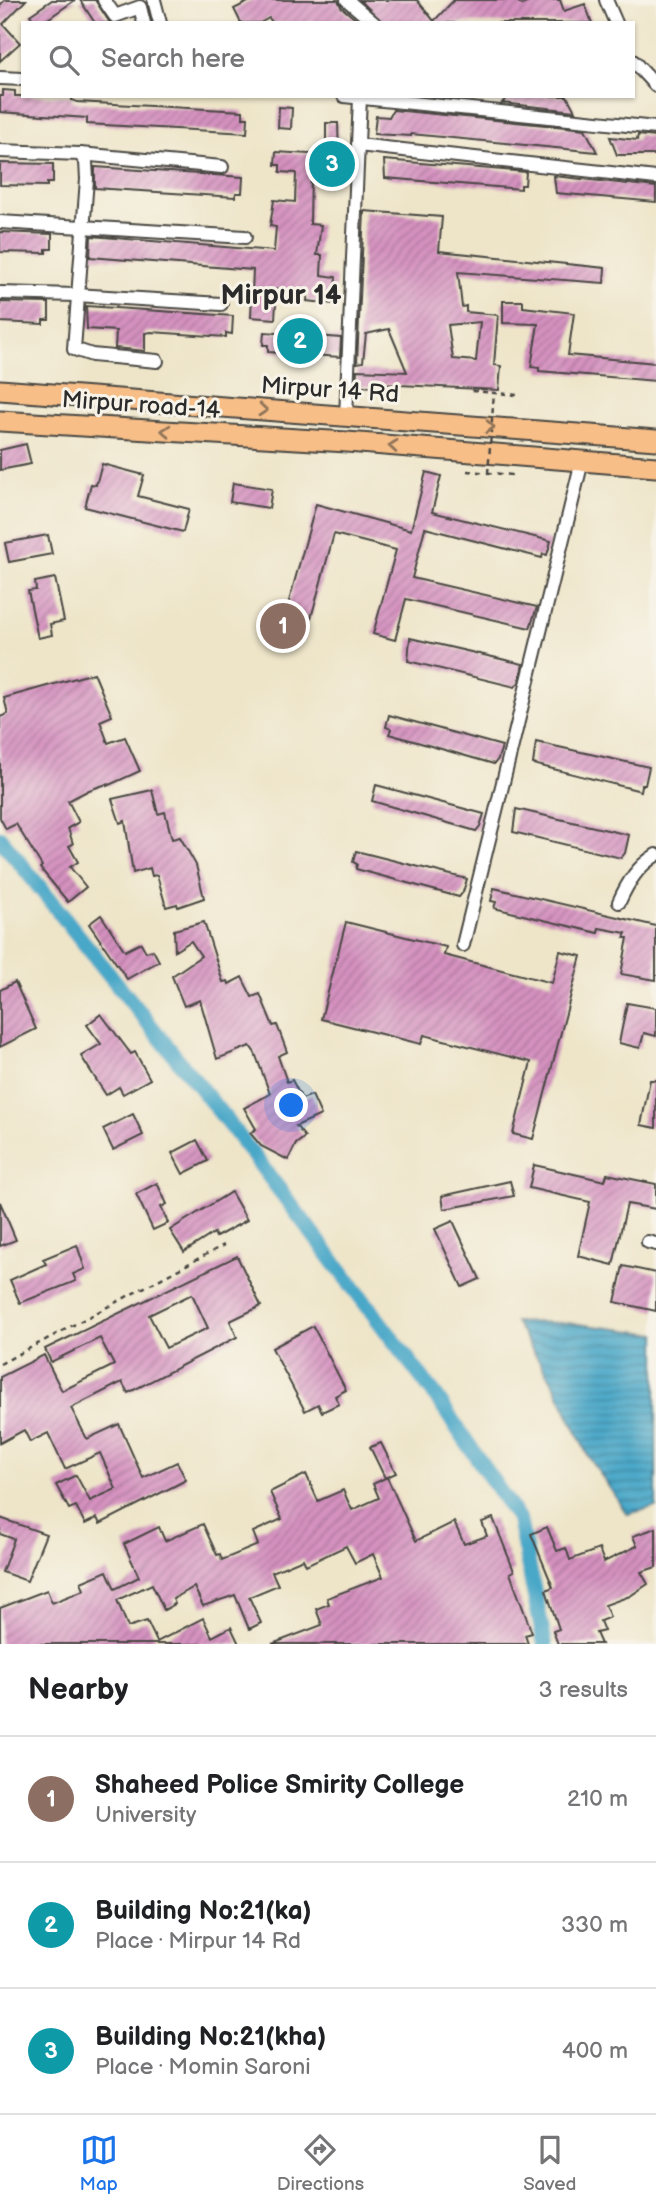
<!DOCTYPE html>
<html lang="en">
<head>
<meta charset="utf-8">
<style>
	body { margin:0; font-family:"Balsamiq Sans",sans-serif; background:#f6f6f6; color:#202124 }
	.you { position:absolute; left:292px; top:1106px; width:24px; height:24px; margin:-18px; border:5px solid #fff; border-radius:50%; background:#1a73e8; box-shadow:0 0 0 10px #1a73e833 }
	.badge { display:grid; place-items:center; width:46px; height:46px; border-radius:50%; background:#1a73e8; color:#fff; font-size:23px; font-weight:700 }
	.pin { position:absolute; translate:-50% -50%; border:4px solid #fff; box-shadow:0 2px 7px #0006 }
	.list { margin:0; padding:0; list-style:none }
	h2 { display:flex; justify-content:space-between; align-items:center; height:91px; margin:0; padding:0 28px; font-size:30px }
	h2 small { font-size:23px; font-weight:400; color:#757577 }
	.list li { display:grid; grid-template-columns:46px 1fr auto; gap:21px; align-items:center; box-sizing:border-box; height:126px; padding:0 28px; border-top:2px solid #e0e0e0 }
	.list b { display:block; font-size:26px; white-space:nowrap }
	.list p { margin:0; font-size:23px; white-space:nowrap; color:#757577 }
	.list em { font-size:23px; font-style:normal; color:#757577 }
	.icon { flex:none; width:38px; height:38px; fill:none; stroke:currentColor; stroke-width:2; stroke-linecap:round; stroke-linejoin:round }
	.map { position:relative; flex:none; width:656px; height:1644px; overflow:hidden }
	.search { position:absolute; background:#fff; box-shadow:0 2px 5px #0004; left:21px; right:21px; top:21px; height:77px; display:flex; align-items:center; gap:18px; box-sizing:border-box; padding:0 24px; border-radius:0px; color:#757577; font-size:26px }
	.sheet { height:469px; background:#fff }
	nav { display:flex; justify-content:space-around; align-items:center; box-sizing:border-box; height:98px; border-top:2px solid #e0e0e0; background:#fff; font-size:19px; color:#757577 }
	nav a { display:grid; justify-items:center; gap:4px }
	nav .on { color:#1a73e8 }
	.map>svg:first-child { display:block }
	.water { fill:url(#water-rules); stroke:#3a697a; stroke-width:2 }
	.lines { fill:none; stroke-linecap:round; stroke-linejoin:round }
	.canal { stroke:#49a7c8; stroke-width:16 }
	.building { fill:url(#building-hatch); fill-rule:evenodd }
	.minor-casing { stroke:#484743; stroke-width:16 }
	.primary-casing { stroke:#484743; stroke-width:23 }
	.path { stroke:#484743; stroke-width:2.5; stroke-dasharray:5 5; stroke-linecap:butt }
	.minor { stroke:#fff; stroke-width:12 }
	.primary { stroke:#f7be87; stroke-width:19 }
	.path-bridge { stroke:#484743; stroke-width:2.5; stroke-dasharray:5 5; stroke-linecap:butt }
	.oneway { stroke:#917459 }
	.labels { text-anchor:middle; dominant-baseline:central; stroke-width:6; stroke-linejoin:round; paint-order:stroke }
	.street-label { font-size:24px; fill:#2b2b2b; stroke:#f7f3e8 }
	.quarter-label { font-size:28px; font-weight:bold; fill:#2b2b2b; stroke:#f7f3e8 }
</style>
</head>
<body>
<div class="map">
<svg width="656" height="1644" viewBox="0 0 656 1644">
	<defs>
		<pattern id="water-rules" width="6" height="5" patternUnits="userSpaceOnUse" patternTransform="scale(1.75)"><rect width="6" height="5" fill="#49a7c8"/><path d="M0 2.5h6" fill="none" stroke="#3d88a3"/></pattern>
		<pattern id="building-hatch" width="6" height="6" patternUnits="userSpaceOnUse" patternTransform="scale(1.75)"><rect width="6" height="6" fill="#d591c0"/><path d="M-1 1l2-2M0 6l6-6M5 7l2-2" fill="none" stroke="#ad779c"/></pattern>
	</defs>
	<rect width="100%" height="100%" fill="#f7f3e8"/>
	<filter id="ink" filterUnits="userSpaceOnUse"><feTurbulence type="fractalNoise" baseFrequency=".0143" numOctaves="2"/><feDisplacementMap in="SourceGraphic" scale="14" xChannelSelector="R" yChannelSelector="G"/><feConvolveMatrix kernelMatrix="1 2 1 2 8 2 1 2 1" color-interpolation-filters="sRGB"/></filter>
	<filter id="wash" filterUnits="userSpaceOnUse"><feTurbulence type="fractalNoise" baseFrequency=".00686" numOctaves="4" result="noise"/><feDisplacementMap in="SourceGraphic" scale="28" xChannelSelector="R" yChannelSelector="G"/><feGaussianBlur stdDeviation="1.57" result="paint"/><feColorMatrix in="noise" values="0 0 0 0 0 0 0 0 0 0 0 0 0 0 0 0 0 1.4 0 .05"/><feComposite in="paint" operator="in"/></filter>
	<g filter="url(#wash)">
		<rect width="100%" height="100%" fill="#eee5c9"/>
		<path class="water" d="M515 1322 570 1323 656 1334V1507L627 1514 587 1454 554 1384Z"/>
		<g class="lines">
			<path class="canal" d="M0 838 231 1126 435 1395 519 1520 545 1644"/>
		</g>
		<g id="blocks">
			<g class="building">
				<path d="M5 0H26L3 24 20 43 0 61V5Z"/>
				<path d="M52 0H75L42 23H36L30 15Z"/>
				<path d="M80 0H95L110 23H95Z"/>
				<path d="M252 0H338L341 7 360 23H315L313 20 305 23H273L269 18 260 23H241L234 9Z"/>
				<path d="M360 0H417L434 21 454 0H516L522 5 533 0H560L564 11 585 4 592 23H383Z"/>
				<path d="M3 90 15 91V96H72V100L77 102 243 111V118H248L247 133 87 124V118L0 112V96H3Z"/>
				<path d="M508 96H567L575 111 502 103Z"/>
				<path d="M279 107 292 108 291 129 278 128Z"/>
				<path d="M393 110 585 129 597 152 411 134V136L374 134 376 116 389 117Z"/>
				<path d="M326 123H338L339 156H347L346 171 343 176 311 174 310 224 321 225 317 255H322L321 275 336 277 334 304 307 301 308 292 277 289 275 319 251 317 253 270 90 257 91 236 274 251 276 227 270 226 274 200 295 202 296 173 280 172V165H275L276 152 326 155Z"/>
				<path d="M638 135 656 137V155H617L610 137 637 140Z"/>
				<path d="M384 160 526 172 525 185H521V189L385 178Z"/>
				<path d="M0 163 53 164V183H47V186L0 185Z"/>
				<path d="M95 167 243 177 242 193H236L235 197 95 188Z"/>
				<path d="M554 176 656 187V202L556 193Z"/>
				<path d="M364 211 442 217 439 251 605 268 604 283 458 272 462 307 466 306V312L498 315 494 365 501 366 499 390 380 384 379 387 356 386 357 370 407 372 389 329 366 334 363 362 357 363ZM480 322 476 361 453 359 448 325Z"/>
				<path d="M0 232 52 234V249H46V253L0 252Z"/>
				<path d="M503 301H523V307L574 313 568 355 656 363V381L539 371V368L531 367 538 324 503 323Z"/>
				<path d="M0 302 49 303V320H43V324L0 322Z"/>
				<path d="M86 306 233 316 232 334 226 333V337L151 332 145 333V351L115 348 116 331 87 329Z"/>
				<path d="M264 332 341 338 340 357 268 352V345H263Z"/>
				<path d="M26 444 31 464 0 470V450Z"/>
				<path d="M102 464 144 475 138 496 189 509 183 532 85 507 91 484 96 485Z"/>
				<path d="M426 472 441 476 432 512 551 541 547 555 543 554 542 558 425 528 412 578 537 607 530 628 406 599 395 640 373 634 396 550 334 534 311 618 286 612 316 504 411 530Z"/>
				<path d="M233 483 272 489 269 508 230 502Z"/>
				<path d="M48 535 52 554 9 562 5 543Z"/>
				<path d="M55 578 64 621 50 624 52 635 38 638 28 591 36 590 35 582Z"/>
				<path d="M410 638 523 664 519 682 515 687 408 661Z"/>
				<path d="M94 673 112 716 100 721 108 743 125 737 140 771 107 786V784L89 790 68 801 79 822 68 828 73 844 69 846 78 862 70 867 86 887 68 902 40 868 42 866 16 824 6 829 0 818V717L8 714 4 698Z"/>
				<path d="M389 715 502 746 498 759 494 764 389 734 391 729 386 727Z"/>
				<path d="M536 742 649 767 645 785H642L641 791 533 764Z"/>
				<path d="M376 785 484 814 480 826 476 831 372 801Z"/>
				<path d="M152 790 158 814 165 812 172 839 180 837 196 865 204 898 178 907 177 904 166 907 157 875 152 876 150 868 133 873 125 821 120 823 112 799Z"/>
				<path d="M516 809 629 835 625 853 621 858 513 832Z"/>
				<path d="M356 851 467 879 463 892 459 897 356 869 357 864 353 862Z"/>
				<path d="M494 888 656 926V980L621 974 628 938H624L626 933 599 928 598 933 494 908 496 902 491 901Z"/>
				<path d="M101 915 125 951 141 943 146 952 153 950 159 961 127 979 89 924Z"/>
				<path d="M204 922 223 982 228 981 229 984 242 977 252 997 260 994 273 1026 277 1025 287 1052 278 1056 287 1082 292 1080 302 1099 312 1095 321 1115 296 1126 305 1137 296 1144 288 1160 261 1146 250 1133 256 1129 244 1108 270 1094 255 1053 250 1046 217 1059 200 1000 184 1006 172 976 201 956 191 941 175 951 174 930Z"/>
				<path d="M346 922 446 947 444 955 552 983 560 951 581 956 533 1139 513 1134 531 1062 424 1035 421 1044 321 1019Z"/>
				<path d="M15 982 36 1029 0 1047V990Z"/>
				<path d="M627 1003 656 1008V1036L644 1033 640 1048 619 1043Z"/>
				<path d="M101 1014 131 1054 135 1052 150 1079 123 1094 119 1087 106 1095 81 1056 101 1044 87 1025Z"/>
				<path d="M650 1080H656V1128L641 1125Z"/>
				<path d="M133 1114 143 1135 113 1150 103 1129Z"/>
				<path d="M197 1140 208 1161 183 1174 172 1153Z"/>
				<path d="M534 1165 605 1181 607 1174 656 1184V1209L627 1204 613 1265 578 1256 590 1202 529 1188Z"/>
				<path d="M510 1181 514 1196 444 1209 442 1196Z"/>
				<path d="M157 1183 167 1204 161 1207 168 1223 153 1230 136 1194Z"/>
				<path d="M231 1192 247 1220 216 1237 214 1233 184 1252 170 1230Z"/>
				<path d="M0 1202 16 1240 0 1246Z"/>
				<path d="M453 1221 480 1279 462 1287 435 1229Z"/>
				<path d="M77 1245 85 1269 73 1274 76 1281 20 1303 10 1280 46 1264 43 1259Z"/>
				<path d="M237 1256 261 1306 230 1321 237 1337 128 1393 122 1382 71 1408 87 1439 119 1424 143 1478 177 1462 186 1480 100 1524 97 1518 85 1524 76 1506 69 1509 56 1485 76 1475 90 1501 116 1489 100 1453 65 1469 48 1433 30 1442 24 1430 0 1443V1377L44 1355 62 1391 114 1365 100 1338 51 1362 45 1349ZM192 1294 208 1328 166 1348 149 1315Z"/>
				<path d="M623 1266 656 1273V1311L615 1302Z"/>
				<path d="M313 1326 346 1390 335 1396 339 1404 322 1412 318 1404 305 1411 272 1348Z"/>
				<path d="M381 1443 396 1473 385 1478 370 1447Z"/>
				<path d="M306 1474 318 1501 343 1490 352 1510 379 1498 373 1484 387 1477 416 1541 454 1522 464 1544 487 1536 482 1522 493 1518 514 1571 510 1573 532 1633 525 1635 528 1644H272L322 1625 316 1609 329 1604 327 1598 383 1577 373 1554 355 1563 346 1546 306 1565 303 1559 272 1572 278 1585 249 1597 261 1623 249 1629 235 1595 203 1606 194 1587 173 1599 175 1604 164 1610 152 1584 117 1600 128 1627 147 1621 157 1642 203 1618 212 1637 231 1627 239 1644H0V1608L47 1590 52 1603 84 1590 81 1582 107 1571 115 1589 139 1577 124 1544 159 1527 165 1541 203 1524 217 1555 220 1554 222 1560 258 1545 253 1532 282 1519 270 1492Z"/>
				<path d="M0 1518 46 1534 27 1581 2 1572 14 1539 0 1534Z"/>
				<path d="M547 1527 557 1551 566 1548 570 1560 599 1549 604 1562 637 1546 633 1536 656 1528V1567L641 1572 648 1584 630 1596 605 1605 610 1617 600 1621 604 1631 596 1633 601 1644H558L553 1631 559 1629 546 1590 553 1587 531 1534Z"/>
			</g>
		</g>
	</g>
	<g filter="url(#ink)">
		<use href="#blocks" fill-opacity="0" stroke="#484743" stroke-width="2"/>
		<g class="lines">
			<g class="minor-casing">
				<g id="minor">
					<path d="M104 0 115 16 140 7 144 23"/>
					<path d="M154 0 160 23"/>
					<path d="M347 0 374 23"/>
					<path d="M606 0 616 23"/>
					<path d="M633 61 656 86"/>
					<path d="M0 78 23 79"/>
					<path d="M344 96 656 128"/>
					<path d="M358 145 656 178"/>
					<path d="M0 151 80 154 86 162 87 179 74 349 92 355 157 361"/>
					<path d="M80 154 222 167"/>
					<path d="M0 222 245 237"/>
					<path d="M0 293 76 295 221 304"/>
					<path d="M346 417 360 98"/>
					<path d="M619 902C628 882 638 866 656 855"/>
					<path d="M463 945 582 461"/>
					<path d="M648 1242 656 1244"/>
				</g>
			</g>
			<g class="primary-casing">
				<g id="primary">
					<path d="M0 390 656 440"/>
					<path d="M0 421 347 442 656 467"/>
				</g>
			</g>
			<g class="path">
				<path d="M472 391 518 395"/>
				<path d="M467 471 513 475"/>
				<path d="M0 1364 224 1245"/>
			</g>
			<use href="#minor" class="minor"/>
			<use href="#primary" class="primary"/>
			<path class="path-bridge" d="M488 473 494 393"/>
		</g>
		<defs><path id="oneway-chevron" d="M-2-3.5L2.5 0L-2 3.5" fill="none" stroke-width="1.6" stroke-linecap="round" stroke-linejoin="round" transform="scale(1.75)"/></defs>
		<g class="oneway">
			<use href="#oneway-chevron" transform="translate(263 410) rotate(5)"/>
			<use href="#oneway-chevron" transform="translate(490 427) rotate(5)"/>
			<use href="#oneway-chevron" transform="translate(166 431) rotate(-176)"/>
			<use href="#oneway-chevron" transform="translate(393 446) rotate(-175)"/>
		</g>
	</g>
	<g class="labels">
		<g class="street-label">
			<text transform="translate(330 390) rotate(4)">Mirpur 14 Rd</text>
			<text transform="translate(141 405) rotate(4)">Mirpur road-14</text>
		</g>
		<g class="quarter-label">
			<text x="281" y="295">Mirpur 14</text>
		</g>
	</g>
</svg>
<div class="you"></div>
<div class="pin badge" style="left:283px;top:626px;background:#8d6e63">1</div>
<div class="pin badge" style="left:300px;top:341px;background:#0f9aa8">2</div>
<div class="pin badge" style="left:332px;top:164px;background:#0f9aa8">3</div>
<div class="search"><svg class="icon" aria-label="search" viewBox="0 0 24 24"><circle cx="10" cy="10" r="6"/><path d="M15 15l6 6"/></svg>Search here</div>
</div>
<section class="sheet">
<h2>Nearby<small>3 results</small></h2>
<ul class="list">
<li><span class="badge" style="background:#8d6e63">1</span><div><b>Shaheed Police Smirity College</b><p>University</p></div><em>210 m</em></li>
<li><span class="badge" style="background:#0f9aa8">2</span><div><b>Building No:21(ka)</b><p>Place · Mirpur 14 Rd</p></div><em>330 m</em></li>
<li><span class="badge" style="background:#0f9aa8">3</span><div><b>Building No:21(kha)</b><p>Place · Momin Saroni</p></div><em>400 m</em></li>
</ul>
</section>
<nav>
<a class="on"><svg class="icon" aria-label="map" viewBox="0 0 24 24"><path d="M3 6l6-2 6 2 6-2v14l-6 2-6-2-6 2zM9 4v14M15 6v14"/></svg>Map</a>
<a><svg class="icon" aria-label="directions" viewBox="0 0 24 24"><path d="M12 3l9 9-9 9-9-9zM9 14v-3h6M13 9l2 2-2 2"/></svg>Directions</a>
<a><svg class="icon" aria-label="saved" viewBox="0 0 24 24"><path d="M7 4h10v16l-5-4-5 4z"/></svg>Saved</a>
</nav>
</body>
</html>
